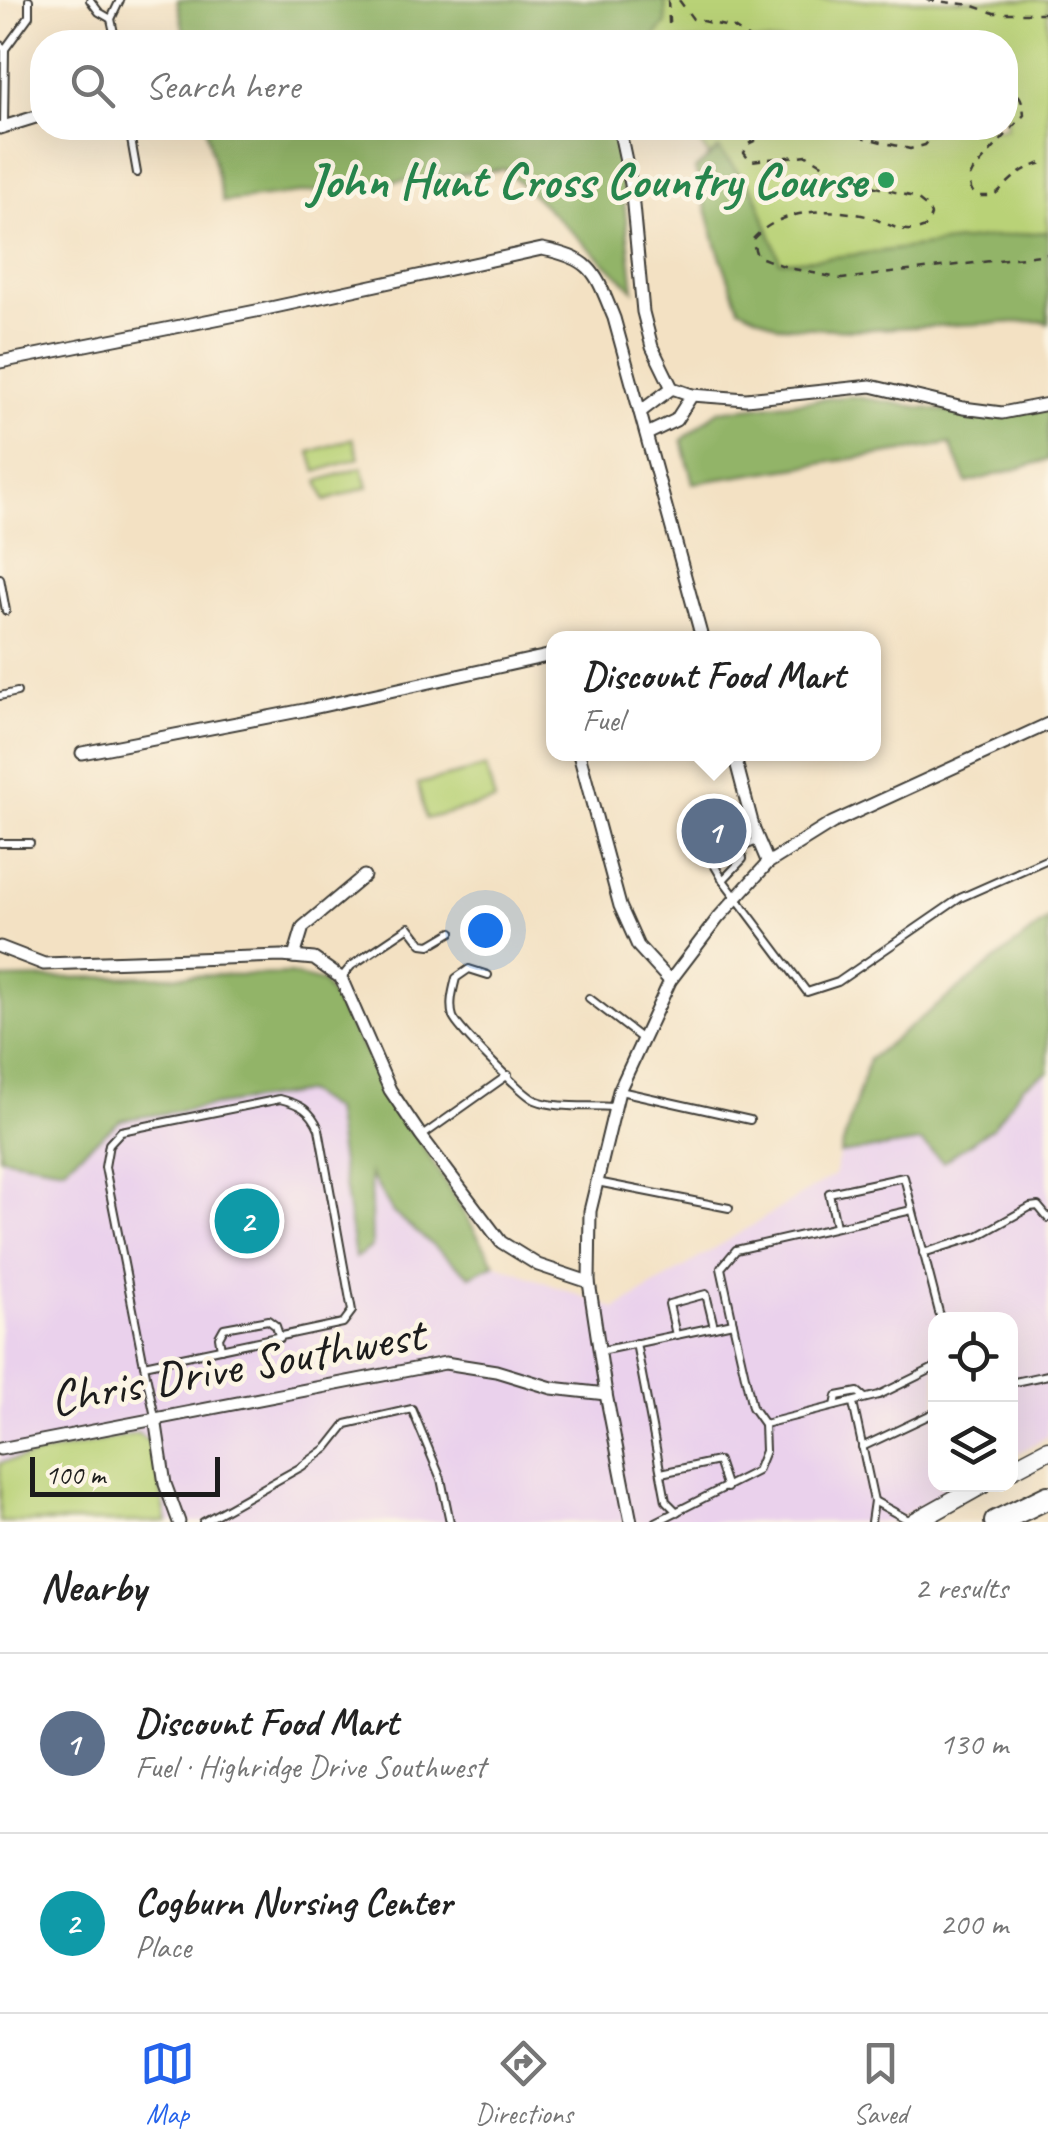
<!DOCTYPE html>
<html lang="en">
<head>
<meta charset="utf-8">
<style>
	body { margin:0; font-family:Caveat,sans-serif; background:#f2f2f2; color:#222 }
	.controls { position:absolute; right:30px; bottom:30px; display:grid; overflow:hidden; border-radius:20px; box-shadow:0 10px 40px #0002 }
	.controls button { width:90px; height:90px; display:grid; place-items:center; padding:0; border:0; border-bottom:2px solid #e0e0e0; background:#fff; color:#222; font:50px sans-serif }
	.scale { position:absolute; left:30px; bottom:25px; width:190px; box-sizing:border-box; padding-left:10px; border:5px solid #1c1c1c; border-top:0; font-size:28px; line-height:35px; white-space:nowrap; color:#1c1c1c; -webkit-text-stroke:8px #fcf5e5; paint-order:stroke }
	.you { position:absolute; left:485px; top:930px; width:35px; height:35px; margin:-25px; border:8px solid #fff; border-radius:50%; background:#1a73e8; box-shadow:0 0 0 15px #1a73e833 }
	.badge { display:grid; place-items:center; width:65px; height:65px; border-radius:50%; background:#2563eb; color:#fff; font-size:32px; font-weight:700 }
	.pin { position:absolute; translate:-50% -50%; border:5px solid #fff; box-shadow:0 2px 10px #0006 }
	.popup { position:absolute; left:546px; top:631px; width:335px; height:130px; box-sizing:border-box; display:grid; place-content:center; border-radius:20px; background:#fff; filter:drop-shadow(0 2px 8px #0005); font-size:32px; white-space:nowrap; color:#767676 }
	.popup b { font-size:38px; color:#222 }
	.popup::after { content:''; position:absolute; left:50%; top:100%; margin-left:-20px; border:20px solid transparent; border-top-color:#fff }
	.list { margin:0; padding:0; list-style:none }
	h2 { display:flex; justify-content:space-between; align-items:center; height:130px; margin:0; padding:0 40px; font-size:42px }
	h2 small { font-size:32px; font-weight:400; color:#767676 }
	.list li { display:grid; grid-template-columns:65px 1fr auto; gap:30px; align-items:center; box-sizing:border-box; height:180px; padding:0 40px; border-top:2px solid #e0e0e0 }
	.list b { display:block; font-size:38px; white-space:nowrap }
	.list p { margin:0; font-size:32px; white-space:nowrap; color:#767676 }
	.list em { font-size:32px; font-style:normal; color:#767676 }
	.icon { flex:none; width:55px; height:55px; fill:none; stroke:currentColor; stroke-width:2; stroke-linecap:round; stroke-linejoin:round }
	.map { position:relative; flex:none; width:1048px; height:1522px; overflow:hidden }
	.search { position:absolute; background:#fff; box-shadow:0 10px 40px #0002; left:30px; right:30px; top:30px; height:110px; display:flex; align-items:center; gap:25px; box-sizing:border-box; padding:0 35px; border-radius:40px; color:#767676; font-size:38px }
	.sheet { height:490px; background:#fff }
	nav { display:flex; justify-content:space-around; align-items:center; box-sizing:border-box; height:140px; border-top:2px solid #e0e0e0; background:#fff; font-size:28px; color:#767676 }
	nav a { display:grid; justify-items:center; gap:5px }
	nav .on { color:#2563eb }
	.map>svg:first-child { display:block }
	.built { fill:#ead1ec }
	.green { fill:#b9d277; stroke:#6a774a; stroke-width:2.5 }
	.forest { fill:#92b468; stroke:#576842; stroke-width:2.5 }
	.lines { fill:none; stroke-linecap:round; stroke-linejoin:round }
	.service-casing { stroke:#3c3a35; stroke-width:10 }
	.minor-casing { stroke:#3c3a35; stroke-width:15 }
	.secondary-casing { stroke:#3c3a35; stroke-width:21 }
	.motorway-casing { stroke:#3c3a35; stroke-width:26 }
	.path { stroke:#3c3a35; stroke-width:2.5; stroke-dasharray:8 8; stroke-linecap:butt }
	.service { stroke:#fff; stroke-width:6 }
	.minor { stroke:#fff; stroke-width:11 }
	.secondary { stroke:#fff; stroke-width:18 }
	.motorway { stroke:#fff; stroke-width:22 }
	.leisure-dot { fill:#2e9e5b; stroke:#fcf5e5; stroke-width:4 }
	.labels { text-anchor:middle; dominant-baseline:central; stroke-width:9; stroke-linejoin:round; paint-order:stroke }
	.leisure-label { font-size:50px; font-weight:bold; fill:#27864d; stroke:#fcf5e5; text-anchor:end }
	.street-label { font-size:50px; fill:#1c1c1c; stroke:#fcf5e5 }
</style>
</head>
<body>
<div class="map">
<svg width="1048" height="1522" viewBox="0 0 1048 1522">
	<rect width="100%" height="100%" fill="#fcf5e5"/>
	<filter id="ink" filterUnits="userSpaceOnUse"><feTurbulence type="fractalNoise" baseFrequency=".01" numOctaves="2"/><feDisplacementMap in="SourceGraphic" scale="20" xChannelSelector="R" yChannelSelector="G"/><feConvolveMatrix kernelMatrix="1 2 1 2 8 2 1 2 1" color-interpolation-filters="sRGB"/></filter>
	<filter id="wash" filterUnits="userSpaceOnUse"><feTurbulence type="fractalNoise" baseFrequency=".0048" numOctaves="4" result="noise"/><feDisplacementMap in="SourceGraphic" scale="40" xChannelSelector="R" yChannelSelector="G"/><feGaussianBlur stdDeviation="2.25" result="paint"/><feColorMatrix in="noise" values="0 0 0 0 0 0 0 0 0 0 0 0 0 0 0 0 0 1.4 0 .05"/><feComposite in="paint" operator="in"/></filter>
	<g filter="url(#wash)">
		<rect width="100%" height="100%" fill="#f3e1c3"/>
		<path class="built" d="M1048 1072V1436L1011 1457 1010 1320H936V1484L960 1485 891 1522H167L151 1443 0 1463V1157L63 1168 121 1120 304 1092 333 1110 355 1257 372 1247 369 1172 470 1276 495 1264 616 1309 834 1175 840 1154 993 1127 1023 1085Z"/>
		<g class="green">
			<path d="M529 0H1048V322L809 305 690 128H1006V42H545Z"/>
			<path d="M353 438 359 458 316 472 310 452Z"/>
			<path d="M362 467 368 487 325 501 318 481Z"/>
			<path d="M486 767 495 801 426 819 418 784Z"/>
			<path d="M138 1433 151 1443 154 1452 167 1522H0V1463Z"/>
		</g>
		<g class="forest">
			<path d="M177 0H665L666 23 650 42H186Z"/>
			<path d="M206 128H616L634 290 505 169 223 202Z"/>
			<path d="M719 149 755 193 780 261C871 257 958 237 1048 232V324L1043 321 851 330 778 326 739 307 716 244 695 169Z"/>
			<path d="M850 396 957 413 1048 410V460L967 483 950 444 693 483 682 440 718 411Z"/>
			<path d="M1048 919V1072L1023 1086 993 1127 943 1162 921 1142 840 1154 869 1059Z"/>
			<path d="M290 974 323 982 495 1264 470 1276 393 1213 370 1174 372 1247 355 1258 333 1110 305 1092 121 1120 63 1168 0 1157V979Z"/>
		</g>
	</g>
	<g filter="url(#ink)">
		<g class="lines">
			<g class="service-casing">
				<g id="service">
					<path d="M90 0 99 12 111 19 120 0"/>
					<path d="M111 19 116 42"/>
					<path d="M0 45 5 49 4 126"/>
					<path d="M5 49 29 16V0"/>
					<path d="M129 128 137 173"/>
					<path d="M0 578 6 611"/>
					<path d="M0 696 17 692"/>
					<path d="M759 840 741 848 743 859 723 880 807 992 838 982 960 898 1048 859"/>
					<path d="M0 843H30"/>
					<path d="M723 880 713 863 717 853 730 843 741 848"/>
					<path d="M488 975 469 969 456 978C453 990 449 1004 453 1017 458 1029 523 1095 535 1100 557 1109 589 1105 613 1107"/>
					<path d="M342 977 351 966 409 927 422 944 430 945 452 932"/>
					<path d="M589 998 641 1038"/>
					<path d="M620 1091 750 1120"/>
					<path d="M280 1099C300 1104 311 1110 319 1129L352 1311 343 1323 144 1365 105 1167 109 1144 121 1131Z"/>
					<path d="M422 1136 508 1075"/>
					<path d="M597 1182 729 1208"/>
					<path d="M836 1226 829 1193 904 1177 941 1320"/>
					<path d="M923 1253 978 1236 1030 1207 1038 1206 1048 1218"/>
					<path d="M733 1323 721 1268 736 1250 912 1210"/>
					<path d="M676 1335 669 1304 706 1294 714 1327"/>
					<path d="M636 1343 666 1501 677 1512"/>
					<path d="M221 1349 219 1337 224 1328 268 1320 276 1326 280 1338"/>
					<path d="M600 1351 733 1323 752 1407 764 1424 765 1451 757 1471 656 1522"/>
					<path d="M144 1365 155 1417"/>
					<path d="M1010 1383 1048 1375"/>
					<path d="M853 1403 874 1501 871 1522"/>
					<path d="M835 1406 837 1396 858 1392 865 1398"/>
					<path d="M764 1424 879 1395 936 1367"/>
					<path d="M862 1447 936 1412"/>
					<path d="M661 1473 718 1461 727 1488"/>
					<path d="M874 1501 912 1522"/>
					<path d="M203 1522 301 1467 327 1448 346 1424 412 1409 441 1479 450 1522"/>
				</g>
			</g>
			<g class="minor-casing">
				<g id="minor">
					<path d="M0 128 42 115"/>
					<path d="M619 128 631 184 643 312 652 347 672 388 692 395 746 399 871 386 963 408 1002 413 1048 404"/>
					<path d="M0 362 261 310 542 249C594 259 595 272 614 318L702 638"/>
					<path d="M640 412 672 388"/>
					<path d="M647 434 676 420 692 395"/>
					<path d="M82 753 304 710 552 655 554 661"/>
					<path d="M579 754 620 906 638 946 670 981"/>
					<path d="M734 754 754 830 768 863"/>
					<path d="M0 947 44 964 282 956 314 959 341 978 390 1090 421 1136 501 1242 538 1265 589 1282"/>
					<path d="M294 957 303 927 364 876"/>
					<path d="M155 1418 165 1484 179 1522"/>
					<path d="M0 1449 445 1363 496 1371 552 1388 606 1394"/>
					<path d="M631 1522 606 1394 589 1282 590 1211 619 1091 670 981 718 918 768 863 832 823 1048 724"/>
				</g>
			</g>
			<g class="secondary-casing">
				<g id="secondary">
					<path d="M1010 1470 1048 1450"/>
					<path d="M915 1522 983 1484"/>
				</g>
			</g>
			<g class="motorway-casing">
				<path id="motorway" d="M996 1522 1048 1497"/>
			</g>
			<g class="path">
				<path d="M668 0 670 42"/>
				<path d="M679 0 693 19 734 28 755 42"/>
				<path d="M927 0 971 5 994 13H1048"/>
				<path d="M1006 85C1020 92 1023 100 1024 115L973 171 970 177 971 190 978 196H993C1015 178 1018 168 1048 162"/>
				<path d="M928 128 930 140 925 145 910 149 837 131H816L765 136 748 144 744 153 750 161 807 155 849 180 914 197 927 207 931 215 927 226C905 238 887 222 866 216 828 207 779 209 752 240L757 256 789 268 842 279 1048 254"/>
			</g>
			<use href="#service" class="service"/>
			<use href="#minor" class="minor"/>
			<use href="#secondary" class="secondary"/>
			<use href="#motorway" class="motorway"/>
		</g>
	</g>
	<circle class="leisure-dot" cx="886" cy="180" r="10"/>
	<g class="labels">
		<g class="leisure-label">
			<text x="866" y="180">John Hunt Cross Country Course</text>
		</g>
		<g class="street-label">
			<text transform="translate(237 1366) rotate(-10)">Chris Drive Southwest</text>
		</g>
	</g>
</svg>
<div class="controls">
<button><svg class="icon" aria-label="locate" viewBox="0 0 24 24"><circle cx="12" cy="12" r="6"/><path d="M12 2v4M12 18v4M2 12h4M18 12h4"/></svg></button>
<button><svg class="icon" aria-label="layers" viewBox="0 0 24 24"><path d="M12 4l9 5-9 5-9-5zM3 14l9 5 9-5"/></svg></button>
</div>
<div class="scale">100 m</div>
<div class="you"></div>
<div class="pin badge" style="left:714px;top:831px;background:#5c6f8a">1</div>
<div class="popup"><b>Discount Food Mart</b>Fuel</div>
<div class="pin badge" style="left:247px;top:1221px;background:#0f9aa8">2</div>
<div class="search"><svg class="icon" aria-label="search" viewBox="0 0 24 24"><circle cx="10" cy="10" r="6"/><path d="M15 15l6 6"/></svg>Search here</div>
</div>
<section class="sheet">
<h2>Nearby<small>2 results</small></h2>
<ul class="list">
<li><span class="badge" style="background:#5c6f8a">1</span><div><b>Discount Food Mart</b><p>Fuel · Highridge Drive Southwest</p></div><em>130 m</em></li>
<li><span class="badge" style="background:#0f9aa8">2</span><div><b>Cogburn Nursing Center</b><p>Place</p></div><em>200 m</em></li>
</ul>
</section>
<nav>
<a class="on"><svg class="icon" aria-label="map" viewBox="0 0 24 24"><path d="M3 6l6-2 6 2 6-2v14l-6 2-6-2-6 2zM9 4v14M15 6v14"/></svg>Map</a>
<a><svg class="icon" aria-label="directions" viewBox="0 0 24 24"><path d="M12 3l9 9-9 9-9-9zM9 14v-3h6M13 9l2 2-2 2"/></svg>Directions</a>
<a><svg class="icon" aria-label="saved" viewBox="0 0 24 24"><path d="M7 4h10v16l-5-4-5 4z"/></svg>Saved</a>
</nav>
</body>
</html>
